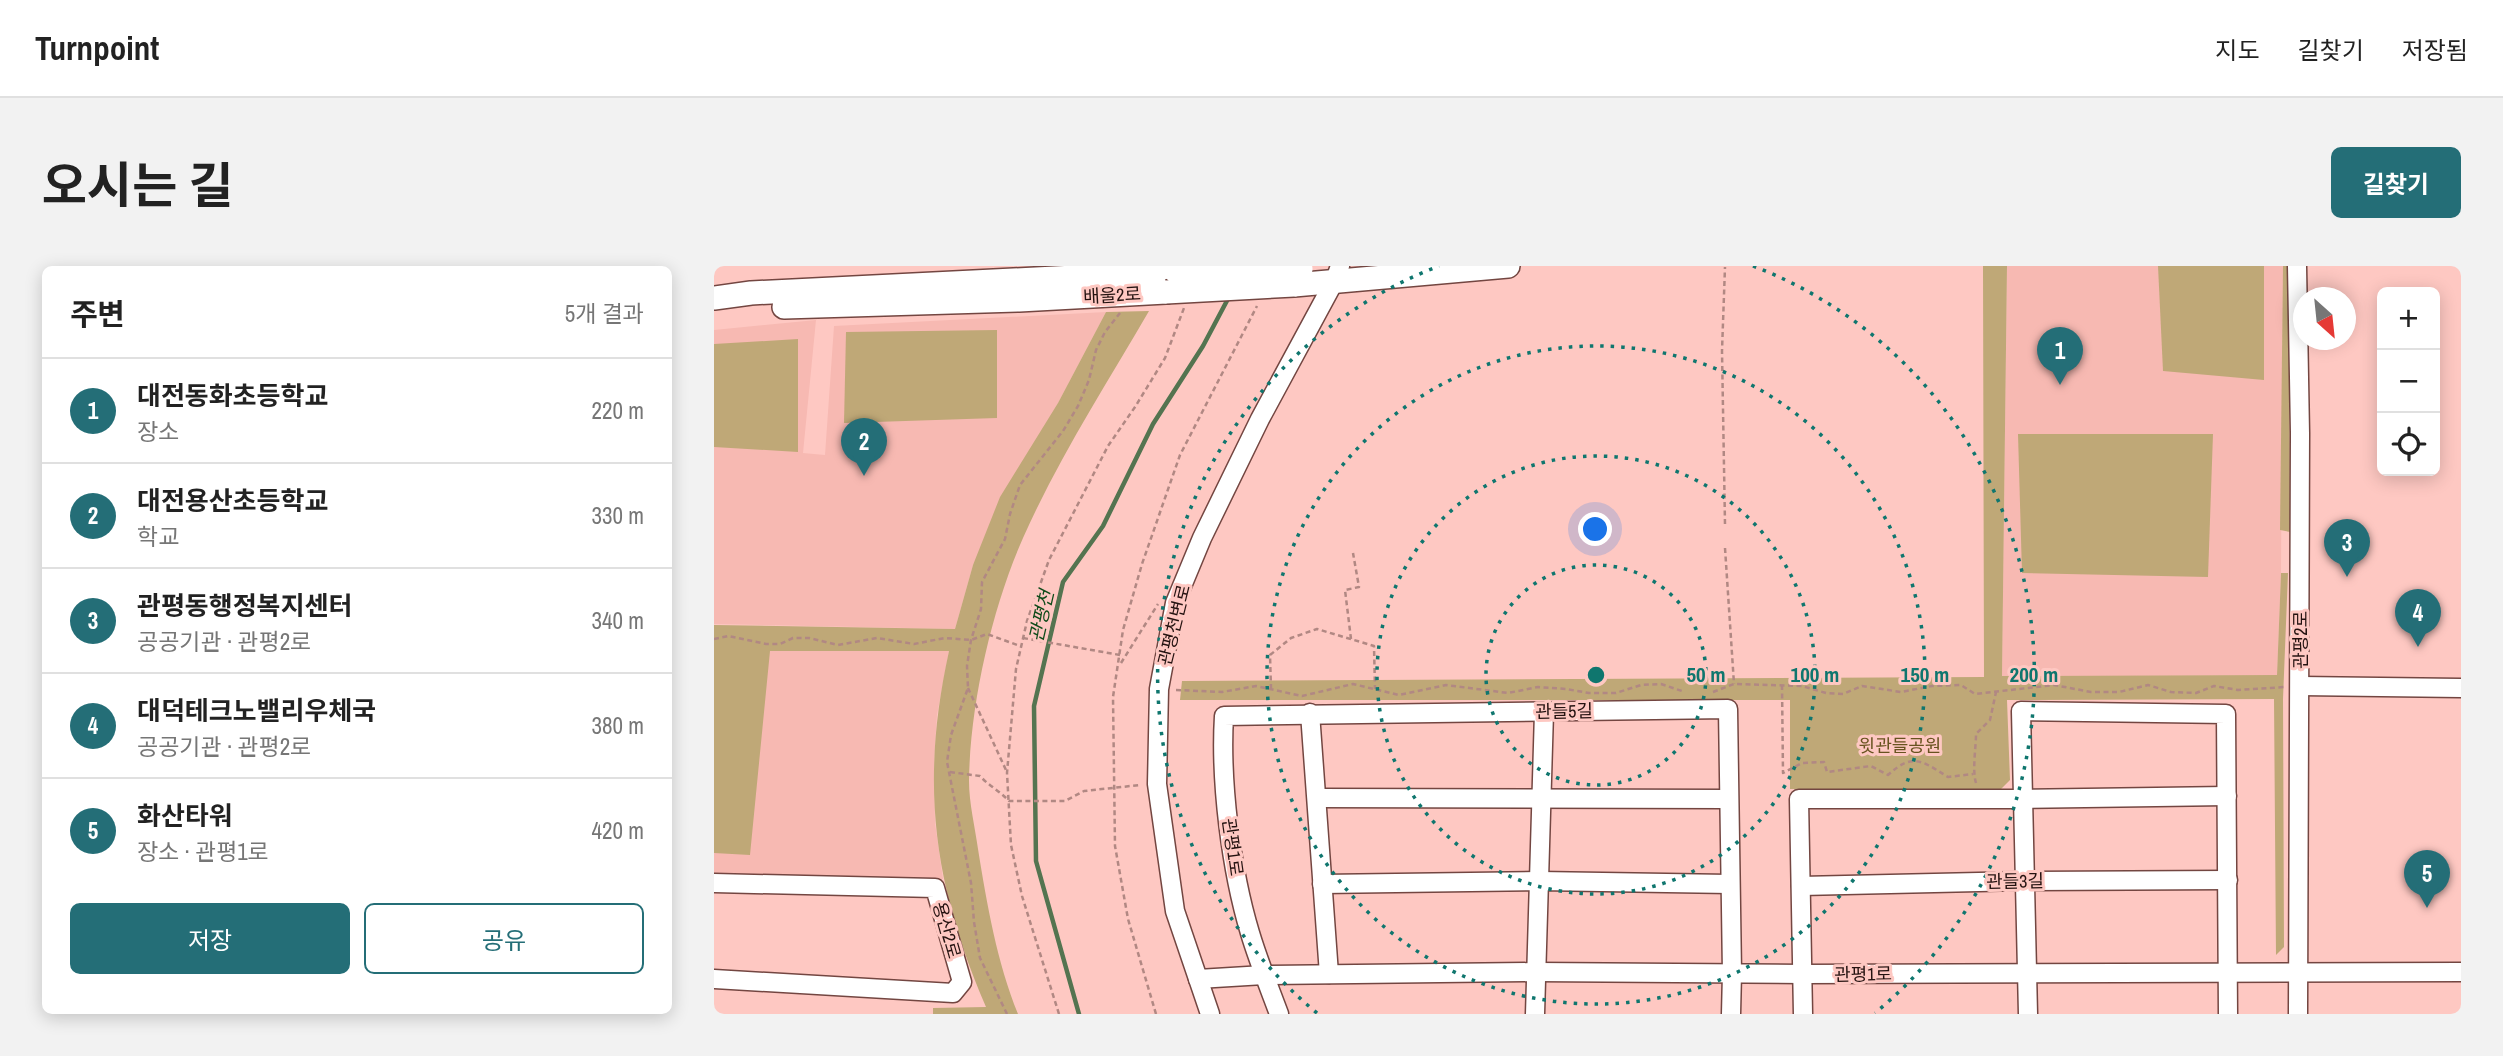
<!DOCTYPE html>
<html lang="ko">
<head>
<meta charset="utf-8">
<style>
	body { margin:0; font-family:"Archivo Narrow","Noto Sans KR",sans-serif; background:#f2f2f2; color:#222 }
	.controls { position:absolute; right:21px; top:21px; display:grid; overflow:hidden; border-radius:10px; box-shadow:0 4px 18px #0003 }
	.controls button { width:63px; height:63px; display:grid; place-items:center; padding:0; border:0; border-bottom:2px solid #e0e0e0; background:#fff; color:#222; font:35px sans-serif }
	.compass { position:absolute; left:1579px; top:21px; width:63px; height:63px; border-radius:50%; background:#fff; box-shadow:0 4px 18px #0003; rotate:153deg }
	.you { position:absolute; left:882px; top:264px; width:24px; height:24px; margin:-18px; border:5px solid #fff; border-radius:50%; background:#1a73e8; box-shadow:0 0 0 10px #1a73e833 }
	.badge { display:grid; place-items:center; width:46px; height:46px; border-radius:50%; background:#246e77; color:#fff; font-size:23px; font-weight:700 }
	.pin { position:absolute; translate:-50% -58px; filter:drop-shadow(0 2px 4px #0008) }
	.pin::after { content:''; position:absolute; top:37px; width:24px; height:21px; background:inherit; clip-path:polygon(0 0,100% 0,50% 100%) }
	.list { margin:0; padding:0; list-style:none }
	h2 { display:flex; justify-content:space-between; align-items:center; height:91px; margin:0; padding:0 28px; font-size:30px }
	h2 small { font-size:23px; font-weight:400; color:#767676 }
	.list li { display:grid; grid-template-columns:46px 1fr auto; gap:21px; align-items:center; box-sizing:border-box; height:105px; padding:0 28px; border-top:2px solid #e0e0e0 }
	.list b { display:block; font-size:26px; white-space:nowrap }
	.list p { margin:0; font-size:23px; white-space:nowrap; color:#767676 }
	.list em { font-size:23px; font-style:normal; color:#767676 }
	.actions { display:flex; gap:14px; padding:21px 28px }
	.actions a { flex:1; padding:16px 0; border:2px solid #246e77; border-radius:10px; text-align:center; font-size:24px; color:#246e77 }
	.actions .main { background:#246e77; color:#fff }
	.icon { flex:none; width:38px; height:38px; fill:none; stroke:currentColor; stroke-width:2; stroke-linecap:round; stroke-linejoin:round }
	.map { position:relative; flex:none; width:1747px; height:748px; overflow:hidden; border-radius:10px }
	header { display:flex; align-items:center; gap:42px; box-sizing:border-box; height:98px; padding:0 35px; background:#fff; border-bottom:2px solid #e0e0e0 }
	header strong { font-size:33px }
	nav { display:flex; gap:38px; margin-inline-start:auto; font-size:24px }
	.intro { display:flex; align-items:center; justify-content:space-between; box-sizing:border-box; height:168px; padding:0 42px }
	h1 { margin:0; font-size:49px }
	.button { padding:18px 32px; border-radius:10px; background:#246e77; color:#fff; font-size:24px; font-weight:700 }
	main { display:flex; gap:42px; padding:0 42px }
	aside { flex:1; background:#fff; border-radius:10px; box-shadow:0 4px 18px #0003 }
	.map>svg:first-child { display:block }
	.built { fill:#f7b9b2 }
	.green { fill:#bfa877 }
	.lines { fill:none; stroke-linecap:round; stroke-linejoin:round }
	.stream { stroke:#547450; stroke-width:4.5 }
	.minor-casing { stroke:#734641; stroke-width:21 }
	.major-casing { stroke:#734641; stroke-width:26 }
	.path { stroke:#b18883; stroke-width:2.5; stroke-dasharray:5 3.5; stroke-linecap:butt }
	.minor { stroke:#fff; stroke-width:18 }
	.major { stroke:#fff; stroke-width:23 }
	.major-bridge-casing { stroke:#734641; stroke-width:26; stroke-linecap:butt }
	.major-bridge { stroke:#fff; stroke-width:23 }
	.ring { fill:none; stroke:#0f766e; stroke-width:3.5; stroke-dasharray:3.5 7 }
	.labels { text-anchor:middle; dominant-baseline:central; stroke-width:6; stroke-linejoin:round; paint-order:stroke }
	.street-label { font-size:18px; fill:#241210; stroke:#fec8c2 }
	.park-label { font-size:18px; fill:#68531f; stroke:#fec8c2 }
	.water-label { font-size:19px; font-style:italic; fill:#0f4b1a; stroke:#fec8c2 }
	.centre { fill:#0f766e; stroke:#fec8c2; stroke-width:3.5 }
	.ring-label { font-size:21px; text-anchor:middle; font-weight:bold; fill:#0f766e; stroke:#fec8c2; stroke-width:6; stroke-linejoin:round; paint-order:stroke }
</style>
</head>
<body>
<header>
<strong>Turnpoint</strong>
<nav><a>지도</a><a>길찾기</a><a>저장됨</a></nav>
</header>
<div class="intro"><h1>오시는 길</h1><a class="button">길찾기</a></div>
<main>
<aside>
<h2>주변<small>5개 결과</small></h2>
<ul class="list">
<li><span class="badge">1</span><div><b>대전동화초등학교</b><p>장소</p></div><em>220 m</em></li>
<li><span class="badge">2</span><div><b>대전용산초등학교</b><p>학교</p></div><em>330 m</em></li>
<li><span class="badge">3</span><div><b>관평동행정복지센터</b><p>공공기관 · 관평2로</p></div><em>340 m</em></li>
<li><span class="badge">4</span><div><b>대덕테크노밸리우체국</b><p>공공기관 · 관평2로</p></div><em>380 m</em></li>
<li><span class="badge">5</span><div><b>화산타워</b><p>장소 · 관평1로</p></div><em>420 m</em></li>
</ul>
<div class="actions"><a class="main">저장</a><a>공유</a></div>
</aside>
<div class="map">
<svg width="1747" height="748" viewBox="0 0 1747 748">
	<rect width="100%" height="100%" fill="#fec8c2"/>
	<g class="built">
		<path d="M1293 0H1569L1567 307 1563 409 1288 411Z"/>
		<path d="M392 46 259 299 241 363 0 358V64L102 54 89 187 111 189 120 60Z"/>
		<path d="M0 385H235L223 449 220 495 221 557 229 613 0 608Z"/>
	</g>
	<g class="green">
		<path d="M1269 0H1293L1288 410 1563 409 1567 307H1574L1569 433 1570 681 1562 689 1560 433 1293 434 1296 514 1287 523H1076V434H466L468 415 1270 411Z"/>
		<path d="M1444 0H1550V114L1449 105Z"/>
		<path d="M1569 0H1575L1576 266 1566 264Z"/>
		<path d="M435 45C392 119 344 193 309 272 278 342 256 438 255 515 255 537 261 561 264 583 273 639 283 696 304 748H219V742L272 741C219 618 206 517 235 385H56L36 589 0 587V359L241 363 259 299 286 231 344 137 392 46Z"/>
		<path d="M283 64V152L130 157 132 66Z"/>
		<path d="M84 73V186L0 181V78Z"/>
		<path d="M1304 168H1499L1494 311 1308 307Z"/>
	</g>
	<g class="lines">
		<path class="stream" d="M365 748 322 595 320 440 349 316 389 260 439 158 489 80 516 29"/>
		<g class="minor-casing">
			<g id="minor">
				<path d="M1583 0 1586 167 1584 748"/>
				<path d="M1586 420 1747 422"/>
				<path d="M596 447 615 708"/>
				<path d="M603 532 1014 533"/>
				<path d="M0 617 221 622 248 716 239 727 0 713"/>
				<path d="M608 618 825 615 1016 618"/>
				<path d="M1087 620 1309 615 1514 614"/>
				<path d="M484 713 550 709 822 706 1089 708 1747 706"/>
				<path d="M496 748 461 645 443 518 445 423 461 337 488 272 546 153 621 14 626 0"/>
				<path d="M565 748C555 721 544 694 536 667 517 604 506 515 510 450L1014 443 1018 707 1017 748"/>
				<path d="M821 748 830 446"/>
				<path d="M1089 748 1085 533H1307L1513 530"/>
				<path d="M1314 748 1307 445 1512 448 1514 748"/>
			</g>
		</g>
		<g class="major-casing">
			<g id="major">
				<path d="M580 19 794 0"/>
				<path d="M0 32 37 27 462 6"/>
				<path d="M70 41 305 34 452 26"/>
			</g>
		</g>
		<g class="path">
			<path d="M1011 258 1008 85 1011 1"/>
			<path d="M1011 282 1020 418"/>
			<path d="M309 372 406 389"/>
			<path d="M0 373 14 370 52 378H66L79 372H95L124 379 163 372 200 378 231 372 257 374 273 368 306 380"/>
			<path d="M637 373 631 324 645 321 639 287"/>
			<path d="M407 397 444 338"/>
			<path d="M1068 419 1069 507 1088 497 1110 496 1113 506 1157 500 1174 509C1199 486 1208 495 1234 511L1259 508"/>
			<path d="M254 422 292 504"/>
			<path d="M557 423 556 389 577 372 603 363 660 380 661 423"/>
			<path d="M462 424 508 426 542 420 588 430 639 418 685 429 732 419 794 427 824 421 852 423 875 427H902L927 419 947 418 971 426"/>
			<path d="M999 426 1020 418 1088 420 1112 427 1129 428 1148 420 1187 426 1218 420 1247 419 1261 428 1340 419 1377 426H1405L1434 419 1457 426 1482 427 1500 420 1524 424 1571 421"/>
			<path d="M236 506 266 510C275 520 286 525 295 535H351L370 525 426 519"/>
			<path d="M1262 517C1258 504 1262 482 1262 468L1276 454 1282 426"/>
			<path d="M293 748 266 692 260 656 257 617 233 496 237 469 254 422 253 400 257 374 267 343 268 316 291 273 296 248 306 219 349 165 364 140 375 114 382 84 391 66 406 47"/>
			<path d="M345 748 308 630 297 579 293 507 302 403 313 355 335 294 394 180 421 141 451 92 470 42"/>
			<path d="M442 748 414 653 401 580 399 431 409 364 428 298 466 189 543 40"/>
		</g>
		<use href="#minor" class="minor"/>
		<use href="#major" class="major"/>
		<g class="major-bridge-casing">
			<g id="major-bridge">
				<path d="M462 6 587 3"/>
				<path d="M452 26 580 19"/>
			</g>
		</g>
		<use href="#major-bridge" class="major-bridge"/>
	</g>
	<g class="ring">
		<circle cx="882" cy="409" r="110"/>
		<circle cx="882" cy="409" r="219"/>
		<circle cx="882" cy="409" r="329"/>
		<path d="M603 747A438 438 0 0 1 725 0M1039 0A438 438 0 0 1 1161 747"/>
	</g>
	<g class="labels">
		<g class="street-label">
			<text transform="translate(398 29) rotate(-3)">배울2로</text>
			<text transform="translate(460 359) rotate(-76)">관평천변로</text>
			<text transform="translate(1586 374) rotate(-90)">관평2로</text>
			<text transform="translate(850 445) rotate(-1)">관들5길</text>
			<text transform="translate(519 581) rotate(82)">관평1로</text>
			<text transform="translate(1301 615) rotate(-1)">관들3길</text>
			<text transform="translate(233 664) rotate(74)">용산2로</text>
			<text transform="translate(1149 708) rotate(-1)">관평1로</text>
		</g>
		<g class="park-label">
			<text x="1186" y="479">윗관들공원</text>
		</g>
		<g class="water-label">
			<text transform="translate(327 350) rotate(-77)">관평천</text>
		</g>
	</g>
	<circle cx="882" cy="409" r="10" class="centre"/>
	<g class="ring-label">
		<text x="992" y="416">50 m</text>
		<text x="1101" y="416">100 m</text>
		<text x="1211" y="416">150 m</text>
		<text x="1320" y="416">200 m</text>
	</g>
</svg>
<div class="controls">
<button>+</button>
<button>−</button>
<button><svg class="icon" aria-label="locate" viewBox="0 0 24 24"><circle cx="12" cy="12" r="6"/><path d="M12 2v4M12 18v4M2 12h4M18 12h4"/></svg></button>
</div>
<svg class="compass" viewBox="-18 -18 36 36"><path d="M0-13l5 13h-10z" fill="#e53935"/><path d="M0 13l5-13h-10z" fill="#767676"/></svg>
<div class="you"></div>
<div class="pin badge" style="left:1346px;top:119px">1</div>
<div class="pin badge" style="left:150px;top:210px">2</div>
<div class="pin badge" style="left:1633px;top:311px">3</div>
<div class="pin badge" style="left:1704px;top:381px">4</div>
<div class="pin badge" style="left:1713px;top:642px">5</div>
</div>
</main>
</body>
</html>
